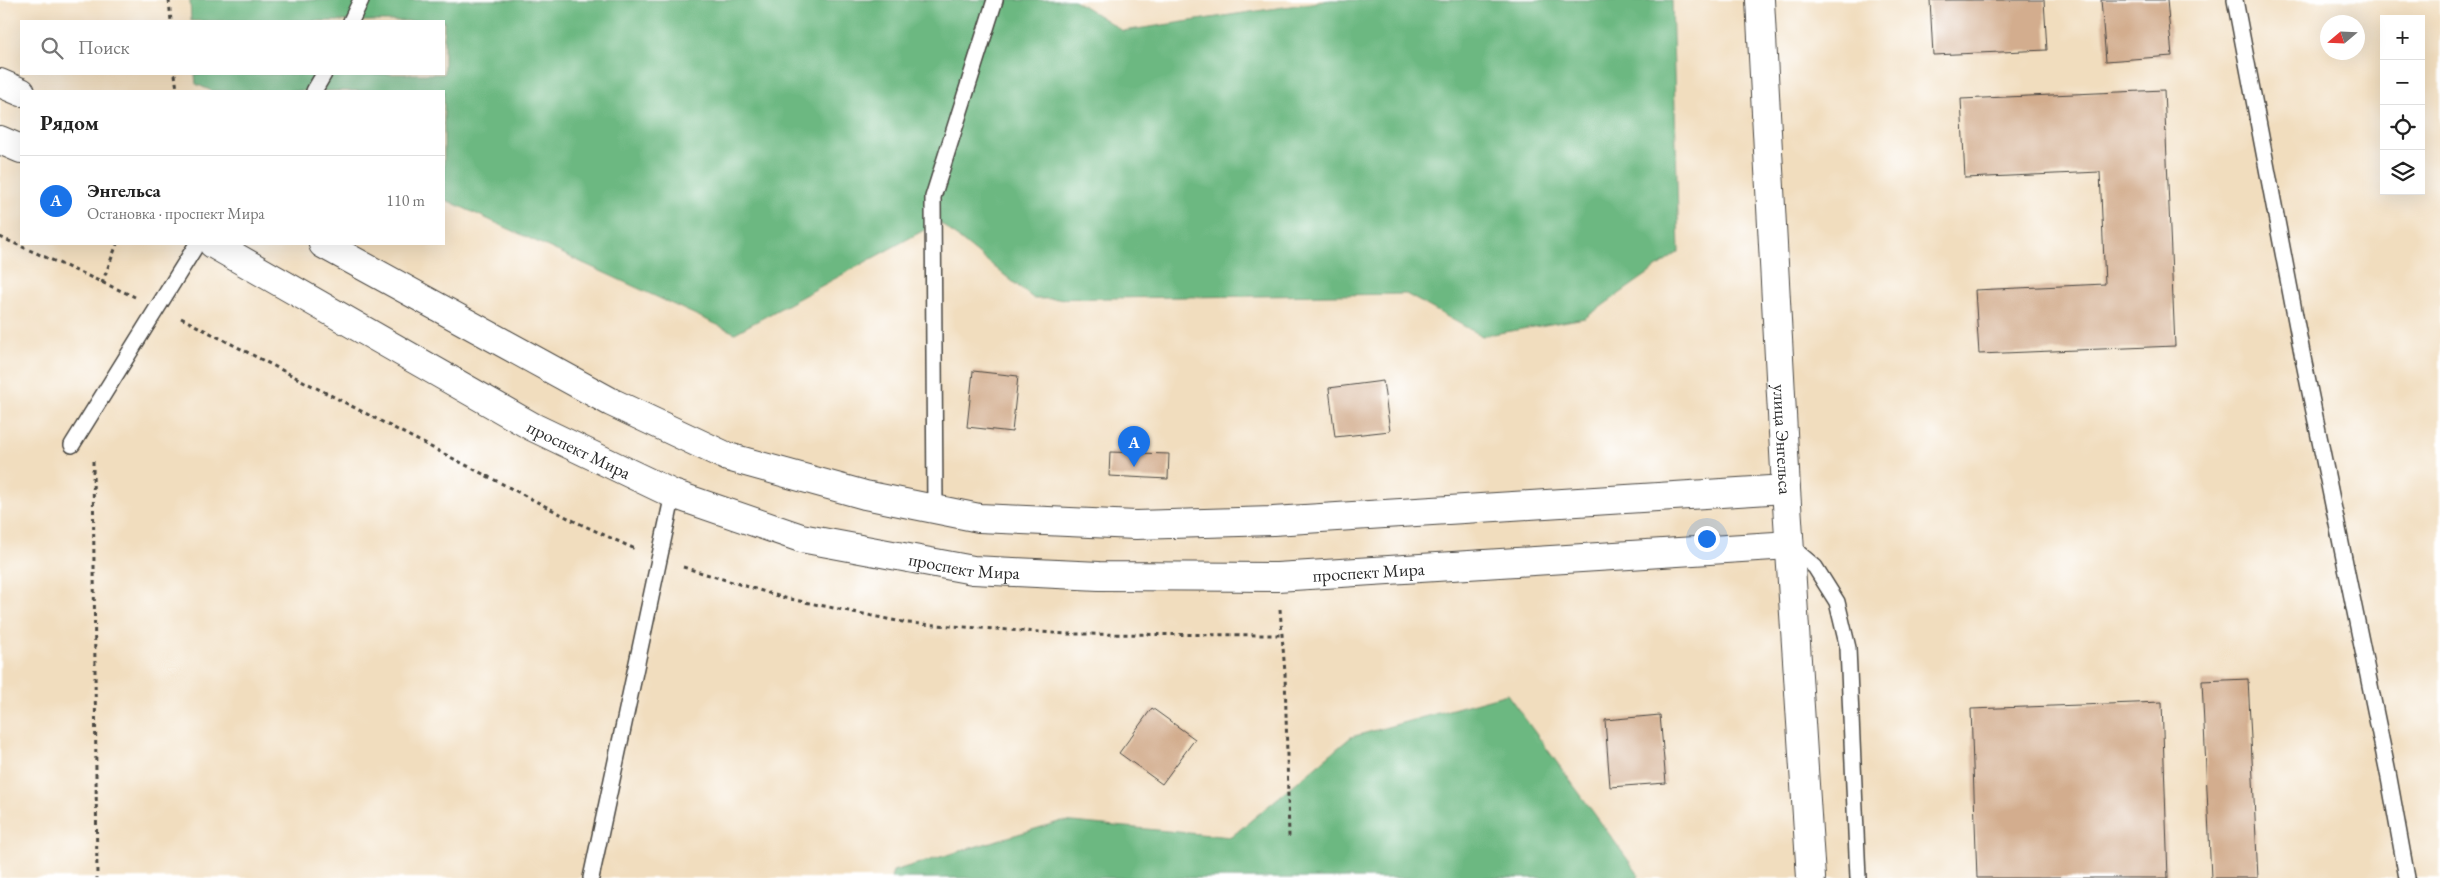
<!DOCTYPE html>
<html lang="ru">
<head>
<meta charset="utf-8">
<style>
	body { margin:0; font-family:"EB Garamond",serif; background:#f6f6f6; color:#222 }
	.controls { position:absolute; right:15px; top:15px; display:grid; overflow:hidden; border-radius:0px; box-shadow:0 5px 20px #0002 }
	.controls button { width:45px; height:45px; display:grid; place-items:center; padding:0; border:0; border-bottom:1px solid #e0e0e0; background:#fff; color:#222; font:25px sans-serif }
	.compass { position:absolute; left:2320px; top:15px; width:45px; height:45px; border-radius:50%; background:#fff; box-shadow:0 5px 20px #0002; rotate:251deg }
	.you { position:absolute; left:1706px; top:538px; width:18px; height:18px; margin:-12px; border:4px solid #fff; border-radius:50%; background:#1a73e8; box-shadow:0 0 0 8px #1a73e833 }
	.badge { display:grid; place-items:center; width:32px; height:32px; border-radius:50%; background:#1a73e8; color:#fff; font-size:16px; font-weight:700 }
	.pin { position:absolute; translate:-50% -41px; filter:drop-shadow(0 1px 2px #0008) }
	.pin::after { content:''; position:absolute; top:26px; width:18px; height:15px; background:inherit; clip-path:polygon(0 0,100% 0,50% 100%) }
	.list { margin:0; padding:0; list-style:none }
	h2 { display:flex; justify-content:space-between; align-items:center; height:65px; margin:0; padding:0 20px; font-size:21px }
	h2 small { font-size:16px; font-weight:400; color:#767676 }
	.list li { display:grid; grid-template-columns:32px 1fr auto; gap:15px; align-items:center; box-sizing:border-box; height:90px; padding:0 20px; border-top:1px solid #e0e0e0 }
	.list b { display:block; font-size:19px; white-space:nowrap }
	.list p { margin:0; font-size:16px; white-space:nowrap; color:#767676 }
	.list em { font-size:16px; font-style:normal; color:#767676 }
	.icon { flex:none; width:28px; height:28px; fill:none; stroke:currentColor; stroke-width:2; stroke-linecap:round; stroke-linejoin:round }
	.map { position:relative; flex:none; width:2440px; height:878px; overflow:hidden }
	.search { position:absolute; background:#fff; box-shadow:0 5px 20px #0002; left:20px; top:20px; width:425px; height:55px; display:flex; align-items:center; gap:12px; box-sizing:border-box; padding:0 18px; border-radius:0px; color:#767676; font-size:19px }
	.panel { position:absolute; background:#fff; box-shadow:0 5px 20px #0002; left:20px; top:90px; width:425px; height:155px; border-radius:0px }
	.map>svg:first-child { display:block }
	.forest { fill:#6cb881; stroke:#4c7256 }
	.building { fill:#d3ad8e }
	.lines { fill:none; stroke-linecap:round; stroke-linejoin:round }
	.service-casing { stroke:#494641; stroke-width:18 }
	.tertiary-casing { stroke:#494641; stroke-width:30 }
	.secondary-casing { stroke:#494641; stroke-width:30 }
	.path { stroke:#494641; stroke-width:3; stroke-dasharray:4 4; stroke-linecap:butt }
	.service { stroke:#fff; stroke-width:15 }
	.tertiary { stroke:#fff; stroke-width:28 }
	.secondary { stroke:#fff; stroke-width:28 }
	.labels { text-anchor:middle; dominant-baseline:central; stroke-width:4.5; stroke-linejoin:round; paint-order:stroke }
	.street-label { font-size:18px; fill:#2b2b2b; stroke:#fff }
</style>
</head>
<body>
<div class="map">
<svg width="2440" height="878" viewBox="0 0 2440 878">
	<rect width="100%" height="100%" fill="#fff"/>
	<filter id="ink" filterUnits="userSpaceOnUse"><feTurbulence type="fractalNoise" baseFrequency=".02" numOctaves="2"/><feDisplacementMap in="SourceGraphic" scale="10" xChannelSelector="R" yChannelSelector="G"/><feConvolveMatrix kernelMatrix="1 2 1 2 8 2 1 2 1" color-interpolation-filters="sRGB"/></filter>
	<filter id="wash" filterUnits="userSpaceOnUse"><feTurbulence type="fractalNoise" baseFrequency=".0096" numOctaves="4" result="noise"/><feDisplacementMap in="SourceGraphic" scale="20" xChannelSelector="R" yChannelSelector="G"/><feGaussianBlur stdDeviation="1.12" result="paint"/><feColorMatrix in="noise" values="0 0 0 0 0 0 0 0 0 0 0 0 0 0 0 0 0 1.4 0 .05"/><feComposite in="paint" operator="in"/></filter>
	<g filter="url(#wash)">
		<rect width="100%" height="100%" fill="#f1ddbe"/>
		<g class="forest">
			<path d="M190 0H1074L1123 31 1331 0H1672L1679 252 1585 318 1482 336 1406 294 1034 299 939 222 735 333 444 199V91H212L196 84 195 74H444V21H191Z"/>
			<path d="M1507 694 1639 875 1638 878H891L893 871 1062 821 1231 837 1351 737Z"/>
		</g>
		<g id="blocks">
			<g class="building">
				<path d="M1930 0H2044L2047 50 1933 55Z"/>
				<path d="M2101 0H2167L2172 56 2106 61Z"/>
				<path d="M2164 90 2175 346 1979 354 1975 290 2105 284 2100 172 1965 178 1961 99Z"/>
				<path d="M973 371 1018 376 1012 432 967 427Z"/>
				<path d="M1383 381 1390 431 1335 437 1329 388Z"/>
				<path d="M1110 452 1169 454 1168 479 1109 476Z"/>
				<path d="M2248 679 2258 878H2211L2202 681Z"/>
				<path d="M2162 702 2168 878H1977L1971 709Z"/>
				<path d="M1152 708 1195 739 1162 784 1119 753Z"/>
				<path d="M1660 715 1666 783 1610 787 1605 720Z"/>
			</g>
		</g>
	</g>
	<g filter="url(#ink)">
		<use href="#blocks" fill-opacity="0" stroke="#494641" stroke-width="1"/>
		<g class="lines">
			<g class="service-casing">
				<g id="service">
					<path d="M2235 0 2303 358 2389 778 2407 878"/>
					<path d="M351 21 361 0"/>
					<path d="M314 91 324 74"/>
					<path d="M72 445 197 244"/>
					<path d="M935 509 933 197 995 0"/>
					<path d="M1789 545 1815 567 1837 602 1848 648 1858 878"/>
					<path d="M591 878 673 494"/>
				</g>
			</g>
			<g class="tertiary-casing">
				<g id="tertiary">
					<path d="M0 83 21 92"/>
					<path d="M0 140 21 149"/>
					<path id="s1" d="M213 244 533 427 673 494 801 538 973 570 1099 576 1277 577 1789 545"/>
					<path d="M323 244 611 402 728 457 865 495 979 518 1136 525 1273 521 1786 489"/>
				</g>
			</g>
			<g class="secondary-casing">
				<g id="secondary">
					<path id="s2" d="M1760 0 1786 489 1811 878"/>
				</g>
			</g>
			<g class="path">
				<path d="M169 0 171 21"/>
				<path d="M175 74 177 90"/>
				<path d="M0 237 135 297"/>
				<path d="M102 283 117 244"/>
				<path d="M181 318 576 522 635 549"/>
				<path d="M93 461 97 878"/>
				<path d="M683 567 785 598 907 623 1068 634 1282 635"/>
				<path d="M1280 609 1285 673 1289 837"/>
			</g>
			<use href="#service" class="service"/>
			<use href="#tertiary" class="tertiary"/>
			<use href="#secondary" class="secondary"/>
		</g>
	</g>
	<g class="labels">
		<g class="street-label">
			<text stroke="none"><textPath href="#s2" startOffset="440">улица Энгельса</textPath></text>
			<text stroke="none"><textPath href="#s1" startOffset="420">проспект Мира</textPath></text>
			<text stroke="none"><textPath href="#s1" startOffset="825">проспект Мира</textPath></text>
			<text stroke="none"><textPath href="#s1" startOffset="1230">проспект Мира</textPath></text>
		</g>
	</g>
</svg>
<div class="controls">
<button>+</button>
<button>−</button>
<button><svg class="icon" aria-label="locate" viewBox="0 0 24 24"><circle cx="12" cy="12" r="6"/><path d="M12 2v4M12 18v4M2 12h4M18 12h4"/></svg></button>
<button><svg class="icon" aria-label="layers" viewBox="0 0 24 24"><path d="M12 4l9 5-9 5-9-5zM3 14l9 5 9-5"/></svg></button>
</div>
<svg class="compass" viewBox="-18 -18 36 36"><path d="M0-13l5 13h-10z" fill="#e53935"/><path d="M0 13l5-13h-10z" fill="#767676"/></svg>
<div class="you"></div>
<div class="pin badge" style="left:1134px;top:467px">A</div>
<div class="search"><svg class="icon" aria-label="search" viewBox="0 0 24 24"><circle cx="10" cy="10" r="6"/><path d="M15 15l6 6"/></svg>Поиск</div>
<section class="panel">
<h2>Рядом<small></small></h2>
<ul class="list">
<li><span class="badge">A</span><div><b>Энгельса</b><p>Остановка · проспект Мира</p></div><em>110 m</em></li>
</ul>
</section>
</div>
</body>
</html>
